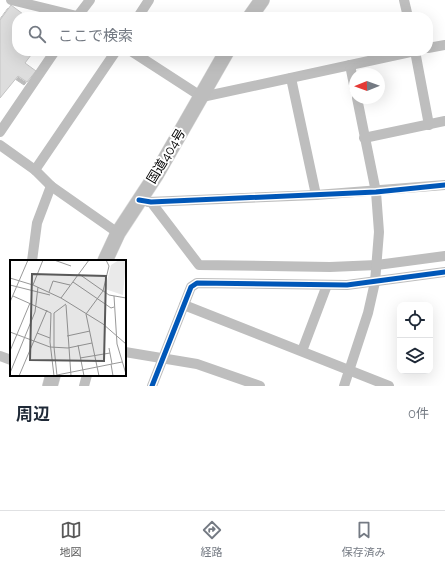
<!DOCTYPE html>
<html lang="ja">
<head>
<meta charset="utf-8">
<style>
	body { margin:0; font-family:Raleway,"Noto Sans JP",sans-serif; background:#f2f2f3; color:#1f2937 }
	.controls { position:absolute; right:12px; bottom:12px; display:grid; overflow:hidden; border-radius:8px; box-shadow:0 4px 16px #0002 }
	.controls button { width:36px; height:36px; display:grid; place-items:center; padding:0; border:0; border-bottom:1px solid #e0e1e3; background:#fff; color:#1f2937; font:20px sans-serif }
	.compass { position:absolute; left:349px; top:68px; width:36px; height:36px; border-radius:50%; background:#fff; box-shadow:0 4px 16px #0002; rotate:269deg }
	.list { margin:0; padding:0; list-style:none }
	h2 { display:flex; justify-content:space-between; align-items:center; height:52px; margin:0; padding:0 16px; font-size:17px }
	h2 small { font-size:13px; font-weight:400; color:#747a83 }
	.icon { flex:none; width:22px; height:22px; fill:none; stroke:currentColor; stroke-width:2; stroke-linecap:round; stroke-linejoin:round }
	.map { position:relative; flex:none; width:445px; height:386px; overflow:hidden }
	.search { position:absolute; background:#fff; box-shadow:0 4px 16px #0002; left:12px; right:12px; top:12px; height:44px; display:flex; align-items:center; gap:10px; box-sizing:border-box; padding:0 14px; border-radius:16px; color:#747a83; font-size:15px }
	.sheet { height:124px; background:#fff }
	nav { display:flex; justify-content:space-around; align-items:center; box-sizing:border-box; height:56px; border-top:1px solid #e0e1e3; background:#fff; font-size:11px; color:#747a83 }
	nav a { display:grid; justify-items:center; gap:2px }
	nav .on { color:#595959 }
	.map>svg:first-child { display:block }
	.building { fill:#ddd; stroke:#c5c5c5; filter:url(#shadow) }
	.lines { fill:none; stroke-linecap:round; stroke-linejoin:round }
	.highway-casing { stroke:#dbdbdb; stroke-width:16 }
	.minor { stroke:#bebebe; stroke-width:10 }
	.highway { stroke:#bdbdbd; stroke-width:15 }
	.cycleway-casing { stroke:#fff; stroke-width:8 }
	.cycleway { stroke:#0057b8; stroke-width:5 }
	.labels { text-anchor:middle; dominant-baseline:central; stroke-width:4; stroke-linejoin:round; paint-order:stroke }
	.street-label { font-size:13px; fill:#000; stroke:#fff }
	.inset-road { fill:none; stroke:#999; stroke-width:1 }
	.view { fill:#595959; fill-opacity:0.15; stroke:#595959; stroke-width:2 }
	.inset-edge { fill:none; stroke:#000; stroke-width:2 }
</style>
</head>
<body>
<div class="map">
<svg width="445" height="386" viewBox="0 0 445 386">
	<defs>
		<filter id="shadow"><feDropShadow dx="-3" dy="3" stdDeviation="0" flood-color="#0004"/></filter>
	</defs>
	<rect width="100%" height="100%" fill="#fff"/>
	<path class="building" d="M11 5 27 17H17V51H34L25 63 36 71 27 82 18 76 0 98V20Z"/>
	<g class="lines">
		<g class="highway-casing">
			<g id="highway">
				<path d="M250 17 262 0"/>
				<path d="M105 261 118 233 156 175 227 51"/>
				<path d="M50 386 53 375"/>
			</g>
		</g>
		<g class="minor">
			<path d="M11 0 81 17"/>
			<path d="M404 0 408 17"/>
			<path d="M77 17 90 0"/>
			<path d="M138 17 149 0"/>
			<path d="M428 48 445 45"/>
			<path d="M131 51 202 97 415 51"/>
			<path d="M415 51 429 125"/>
			<path d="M350 65 355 90"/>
			<path d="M291 78 316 195"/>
			<path d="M0 132 55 51"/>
			<path d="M364 138 445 121"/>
			<path d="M0 145 35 170 51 186 118 233"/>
			<path d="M35 170 116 51"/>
			<path d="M148 202 316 195 445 185"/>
			<path d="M151 202 199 265 330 267 377 265 445 256"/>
			<path d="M32 261 37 223 51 186"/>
			<path d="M184 305 389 386"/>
			<path d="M302 351 327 285"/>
			<path d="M125 352 197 364 260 386"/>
			<path d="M0 356 11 360"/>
			<path d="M84 386 87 375"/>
			<path d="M152 386 191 287 197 283 347 285 445 272"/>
			<path d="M344 386 368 313 375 282 379 232 376 192 357 98"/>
		</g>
		<use href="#highway" class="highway"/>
		<g class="cycleway-casing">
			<g id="cycleway">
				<path d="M139 200 151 202 376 192 445 185"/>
				<path d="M152 386 191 287 197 283 347 285 445 272"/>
			</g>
		</g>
		<use href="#cycleway" class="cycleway"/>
	</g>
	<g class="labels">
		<g class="street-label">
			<text transform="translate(166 156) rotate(-59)">国道404号</text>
		</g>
	</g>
	<g transform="translate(10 260)">
		<rect width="116" height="116" fill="#fff"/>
		<path d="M109 0H116L113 35 95 29 101 5Z" fill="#eaeaea"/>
		<path class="inset-road" d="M44 0 61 6M69 14 99 35 116 38M0 18 23 25 51 38 93 64 116 84M63 22 101 48 104 47M0 25 40 35M23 25 33 0M39 32 43 21 60 25M3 36 41 53 40 82 44 116M104 36 107 84 116 114M51 38 79 0M0 42 18 0M56 45 61 116M0 72 40 87 58 88 82 83M27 73 40 78M57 76 80 71M68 85 74 116M99 88 102 104M0 91 20 43M70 98 100 93M101 104 103 116M0 113 25 52 28 27M47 115 112 102M9 116 37 50M47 116 44 87V53L56 44M89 116 76 54 93 31 99 6 96 0"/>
		<path class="view" d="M22 14 96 16 94 101 20 100Z"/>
		<rect width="116" height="116" class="inset-edge"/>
	</g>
</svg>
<div class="controls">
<button><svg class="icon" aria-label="locate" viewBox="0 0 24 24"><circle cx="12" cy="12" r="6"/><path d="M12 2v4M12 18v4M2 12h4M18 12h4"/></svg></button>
<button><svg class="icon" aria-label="layers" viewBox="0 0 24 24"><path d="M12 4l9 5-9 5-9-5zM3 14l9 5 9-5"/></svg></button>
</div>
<svg class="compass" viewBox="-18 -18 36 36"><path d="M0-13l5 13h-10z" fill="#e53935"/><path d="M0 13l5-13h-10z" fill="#747a83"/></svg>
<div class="search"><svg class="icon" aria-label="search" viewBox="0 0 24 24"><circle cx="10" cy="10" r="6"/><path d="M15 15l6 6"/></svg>ここで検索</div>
</div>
<section class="sheet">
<h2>周辺<small>0件</small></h2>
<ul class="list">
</ul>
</section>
<nav>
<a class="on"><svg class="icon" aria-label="map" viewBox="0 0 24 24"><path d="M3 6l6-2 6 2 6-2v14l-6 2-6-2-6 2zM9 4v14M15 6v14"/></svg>地図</a>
<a><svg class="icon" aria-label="directions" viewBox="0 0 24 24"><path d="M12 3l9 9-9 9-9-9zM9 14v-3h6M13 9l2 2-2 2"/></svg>経路</a>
<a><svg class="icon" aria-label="saved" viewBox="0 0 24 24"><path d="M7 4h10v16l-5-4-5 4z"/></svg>保存済み</a>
</nav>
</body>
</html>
